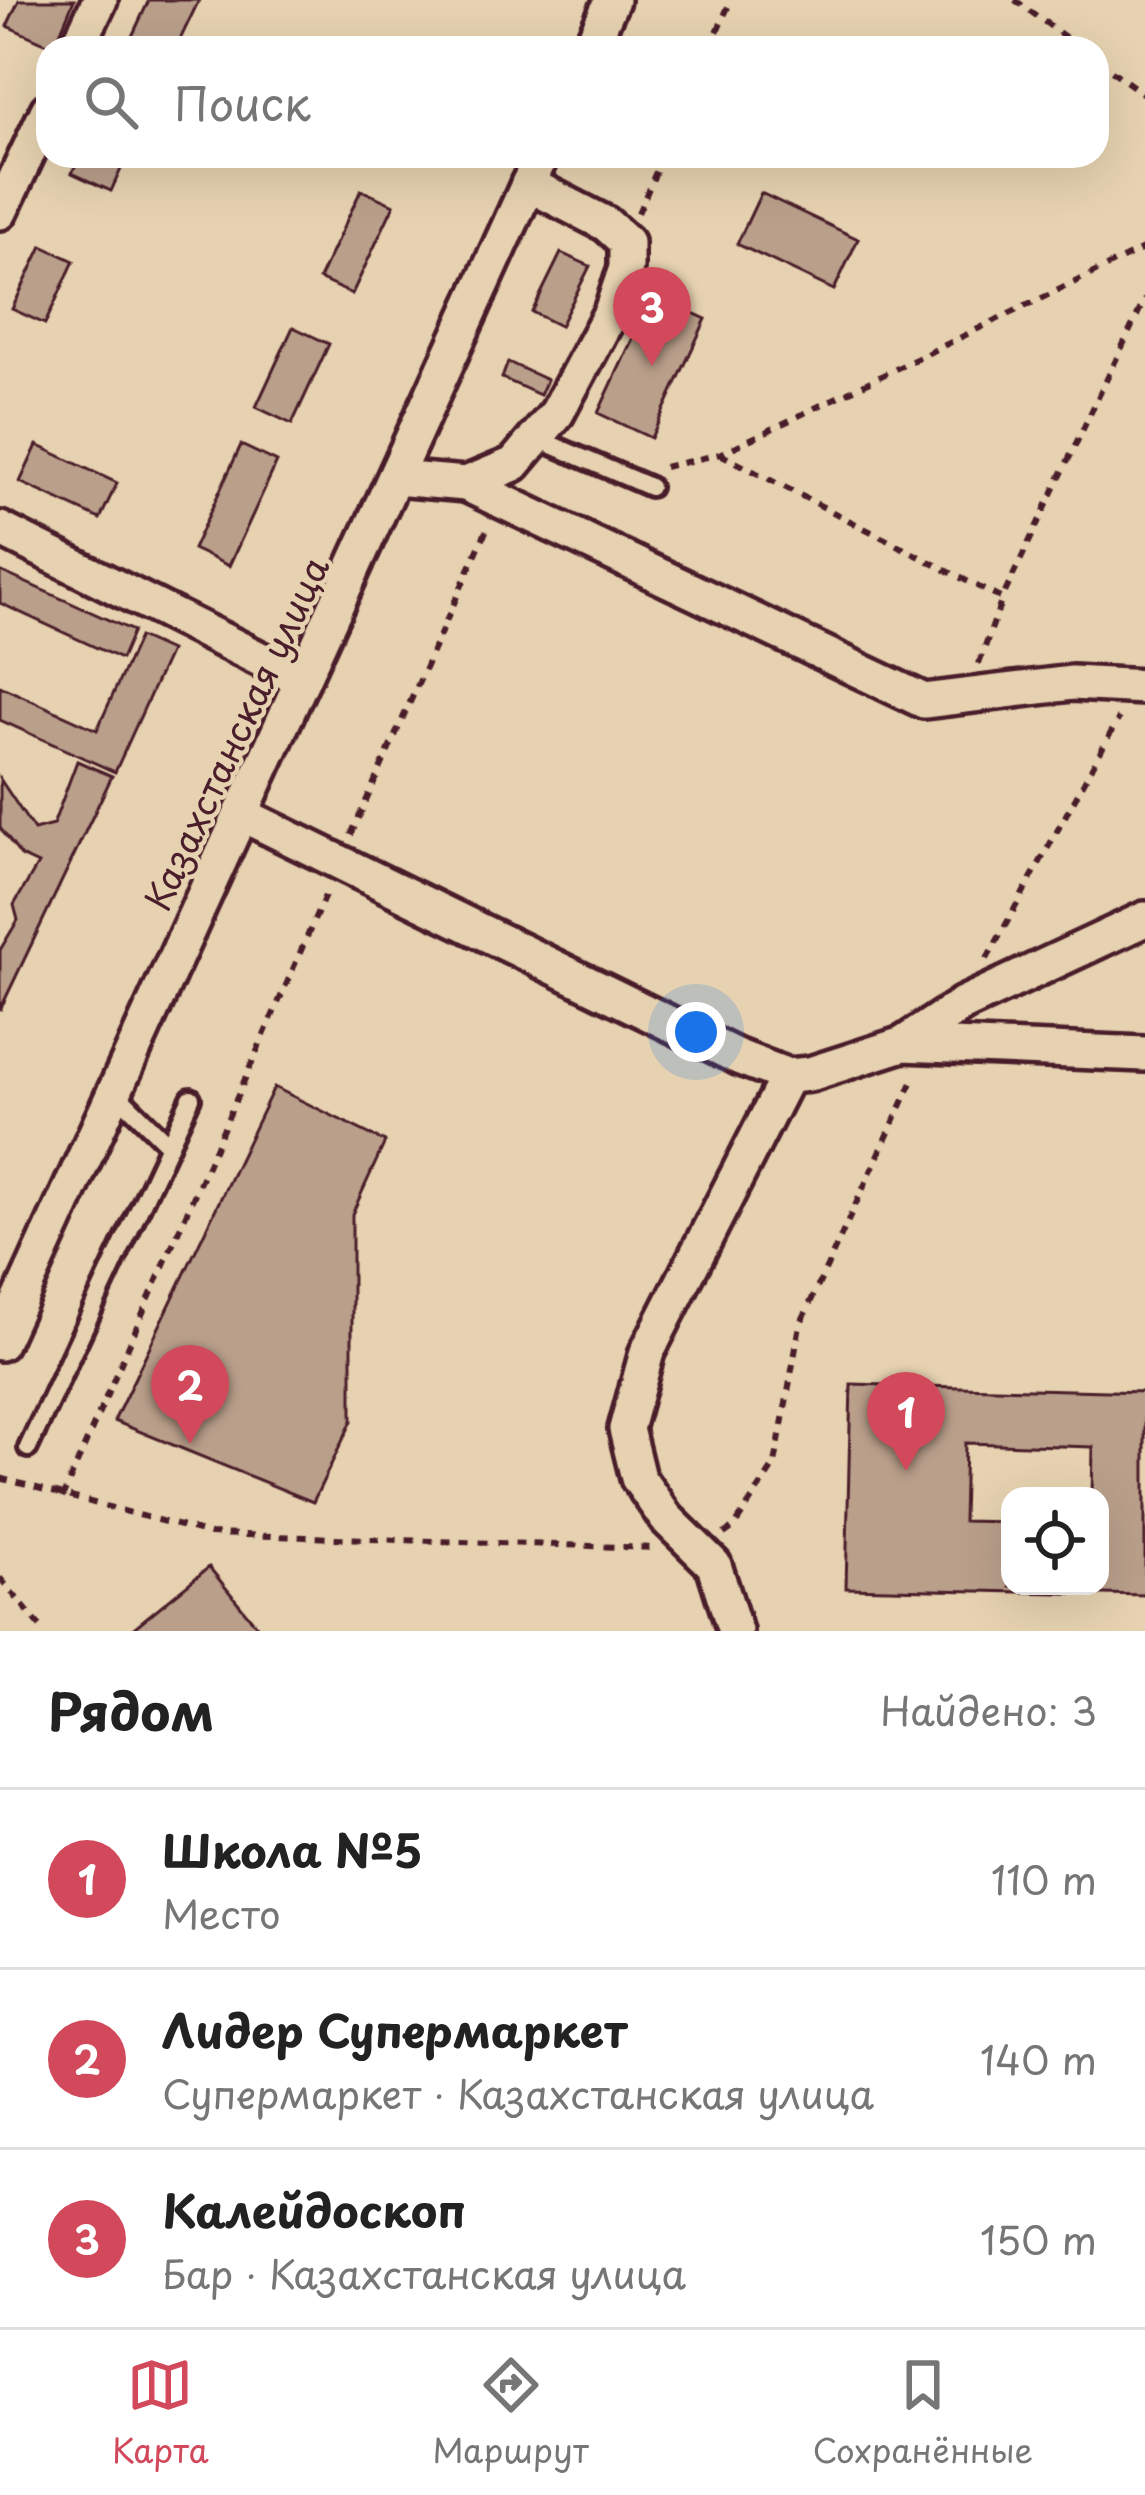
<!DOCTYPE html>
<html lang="ru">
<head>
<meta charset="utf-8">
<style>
	body { margin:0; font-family:"Playpen Sans",sans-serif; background:#f6f6f6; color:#222 }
	.controls { position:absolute; right:36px; bottom:36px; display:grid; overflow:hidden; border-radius:24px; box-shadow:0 12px 48px #0002 }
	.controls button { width:108px; height:108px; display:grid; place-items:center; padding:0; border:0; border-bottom:3px solid #e0e0e0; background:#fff; color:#222; font:60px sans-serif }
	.you { position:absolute; left:696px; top:1032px; width:42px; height:42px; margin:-30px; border:9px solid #fff; border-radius:50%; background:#1a73e8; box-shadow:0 0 0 18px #1a73e833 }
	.badge { display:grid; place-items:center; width:78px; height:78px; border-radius:50%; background:#d1495b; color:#fff; font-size:39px; font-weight:700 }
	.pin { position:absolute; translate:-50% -99px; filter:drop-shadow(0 3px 6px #0008) }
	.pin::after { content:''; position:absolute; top:63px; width:42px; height:36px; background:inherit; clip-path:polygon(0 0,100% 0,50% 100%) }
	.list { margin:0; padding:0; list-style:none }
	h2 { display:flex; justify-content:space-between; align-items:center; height:156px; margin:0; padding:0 48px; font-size:51px }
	h2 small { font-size:39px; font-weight:400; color:#767676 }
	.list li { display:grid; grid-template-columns:78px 1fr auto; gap:36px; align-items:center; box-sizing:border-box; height:180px; padding:0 48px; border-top:3px solid #e0e0e0 }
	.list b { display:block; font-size:45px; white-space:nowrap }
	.list p { margin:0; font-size:39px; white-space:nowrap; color:#767676 }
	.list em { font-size:39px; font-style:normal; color:#767676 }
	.icon { flex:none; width:66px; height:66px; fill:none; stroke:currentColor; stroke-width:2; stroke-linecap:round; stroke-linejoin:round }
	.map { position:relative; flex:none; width:1145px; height:1631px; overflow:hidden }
	.search { position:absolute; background:#fff; box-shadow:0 12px 48px #0002; left:36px; right:36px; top:36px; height:132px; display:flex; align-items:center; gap:30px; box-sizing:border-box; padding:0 42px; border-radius:36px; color:#767676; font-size:45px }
	.sheet { height:696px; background:#fff }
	nav { display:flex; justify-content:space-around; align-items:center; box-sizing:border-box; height:168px; border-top:3px solid #e0e0e0; background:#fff; font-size:33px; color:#767676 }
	nav a { display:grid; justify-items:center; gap:6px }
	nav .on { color:#d1495b }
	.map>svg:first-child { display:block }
	.building { fill:#baa08b; stroke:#4a1f2b; stroke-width:3; fill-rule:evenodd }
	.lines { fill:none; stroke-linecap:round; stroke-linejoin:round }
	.service-casing { stroke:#4a1f2b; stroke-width:26 }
	.minor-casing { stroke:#4a1f2b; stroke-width:42 }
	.path { stroke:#4a1f2b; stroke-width:6; stroke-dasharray:9 9; stroke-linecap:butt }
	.service { stroke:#e6d2b0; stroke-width:16 }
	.minor { stroke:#e6d2b0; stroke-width:33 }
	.labels { text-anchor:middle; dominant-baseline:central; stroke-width:9; stroke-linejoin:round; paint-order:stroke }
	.street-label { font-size:36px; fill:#4a1f2b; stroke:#e6d2b0 }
</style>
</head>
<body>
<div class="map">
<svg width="1145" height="1631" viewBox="0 0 1145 1631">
	<rect width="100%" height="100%" fill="#e6d2b0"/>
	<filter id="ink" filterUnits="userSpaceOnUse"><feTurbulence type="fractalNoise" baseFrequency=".00833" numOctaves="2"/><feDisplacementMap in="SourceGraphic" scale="24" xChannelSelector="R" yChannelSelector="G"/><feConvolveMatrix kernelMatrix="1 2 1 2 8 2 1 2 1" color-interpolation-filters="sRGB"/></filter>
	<g filter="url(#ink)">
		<g class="building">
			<path d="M19 0H74L54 47 7 26Z"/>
			<path d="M149 0H199L176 48 128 45Z"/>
			<path d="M80 156H127L111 191 72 173Z"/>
			<path d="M361 190 394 205 352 294 319 279Z"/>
			<path d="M761 193 858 239 834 290 737 244Z"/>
			<path d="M42 246 74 261 45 324 12 309Z"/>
			<path d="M561 253 590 266 560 326 532 312Z"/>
			<path d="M653 295 706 319 651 438 598 413Z"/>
			<path d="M293 327 329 344 292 424 256 407Z"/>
			<path d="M508 362 547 380 540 395 502 378Z"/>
			<path d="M37 445 117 483 100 519 20 482Z"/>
			<path d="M241 445 277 462 229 566 193 549Z"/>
			<path d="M0 571 133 631 121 659 0 603Z"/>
			<path d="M139 637 170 651 115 772 0 720V686L97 730Z"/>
			<path d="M77 761 112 776 0 1010V950L18 920 14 905 38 864 21 856 0 828V779L34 830 53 825Z"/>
			<path d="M274 1087 385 1142 352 1214V1421L313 1502 114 1421Z"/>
			<path d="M851 1384 1145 1392V1595L846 1588ZM965 1443 1093 1447 1092 1496H1100V1586H1010V1522L963 1521Z"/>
			<path d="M209 1567 261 1631H130Z"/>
		</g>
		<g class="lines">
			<g class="service-casing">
				<g id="service">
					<path d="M536 438 650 487"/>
					<path d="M114 1091 169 1145"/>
					<path d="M28 1448 191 1098"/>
				</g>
			</g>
			<g class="minor-casing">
				<g id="minor">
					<path d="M77 48 100 0"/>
					<path d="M590 48 612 0"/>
					<path d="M0 212 48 110"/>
					<path d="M395 478 466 484 514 464 557 413 611 312 626 268V242L606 224 528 184"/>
					<path d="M466 484 924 701 1072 683 1145 687"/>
					<path d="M0 529 302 680"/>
					<path d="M241 814 738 1057 788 1076 810 1074 903 1044 963 1004 1145 919"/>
					<path d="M903 1044 1145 1054"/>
					<path d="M0 1343 541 156"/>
					<path d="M735 1631 714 1565 666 1518 638 1478 626 1429 647 1352 788 1076"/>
				</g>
			</g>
			<g class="path">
				<path d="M1015 0 1080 48"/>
				<path d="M710 48 731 0"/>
				<path d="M1097 60 1145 95"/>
				<path d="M638 213 663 156"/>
				<path d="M720 454 1002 599 1145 299"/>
				<path d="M664 467 720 454 1145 248"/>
				<path d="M979 664 1002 599"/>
				<path d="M351 835 487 529"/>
				<path d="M987 959 1119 718"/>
				<path d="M0 1478 210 1534 655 1548"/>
				<path d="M62 1498 327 891"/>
				<path d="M724 1534 734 1527 775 1464 800 1325 915 1076"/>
				<path d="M0 1578 44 1631"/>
			</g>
			<use href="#service" class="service"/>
			<use href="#minor" class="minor"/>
		</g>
	</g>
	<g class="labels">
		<g class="street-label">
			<text transform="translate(235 733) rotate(-65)">Казахстанская улица</text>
		</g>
	</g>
</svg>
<div class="controls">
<button><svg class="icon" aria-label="locate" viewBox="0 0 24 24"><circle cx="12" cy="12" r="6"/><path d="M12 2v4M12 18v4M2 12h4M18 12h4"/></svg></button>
</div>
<div class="you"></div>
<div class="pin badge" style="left:906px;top:1471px">1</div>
<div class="pin badge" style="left:190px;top:1444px">2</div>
<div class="pin badge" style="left:652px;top:366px">3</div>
<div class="search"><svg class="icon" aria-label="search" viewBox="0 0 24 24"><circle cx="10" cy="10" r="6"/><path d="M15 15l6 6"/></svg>Поиск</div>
</div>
<section class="sheet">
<h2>Рядом<small>Найдено: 3</small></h2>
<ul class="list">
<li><span class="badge">1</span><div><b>Школа №5</b><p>Место</p></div><em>110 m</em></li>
<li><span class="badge">2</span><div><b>Лидер Супермаркет</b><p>Супермаркет · Казахстанская улица</p></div><em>140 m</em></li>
<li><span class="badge">3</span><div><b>Калейдоскоп</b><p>Бар · Казахстанская улица</p></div><em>150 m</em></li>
</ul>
</section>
<nav>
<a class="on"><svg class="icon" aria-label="map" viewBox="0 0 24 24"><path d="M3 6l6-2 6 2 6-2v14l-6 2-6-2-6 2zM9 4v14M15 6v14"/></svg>Карта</a>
<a><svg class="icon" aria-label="directions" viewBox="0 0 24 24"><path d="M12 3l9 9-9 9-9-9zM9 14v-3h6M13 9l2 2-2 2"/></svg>Маршрут</a>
<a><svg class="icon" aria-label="saved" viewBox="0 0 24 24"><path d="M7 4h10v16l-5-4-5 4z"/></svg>Сохранённые</a>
</nav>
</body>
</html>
